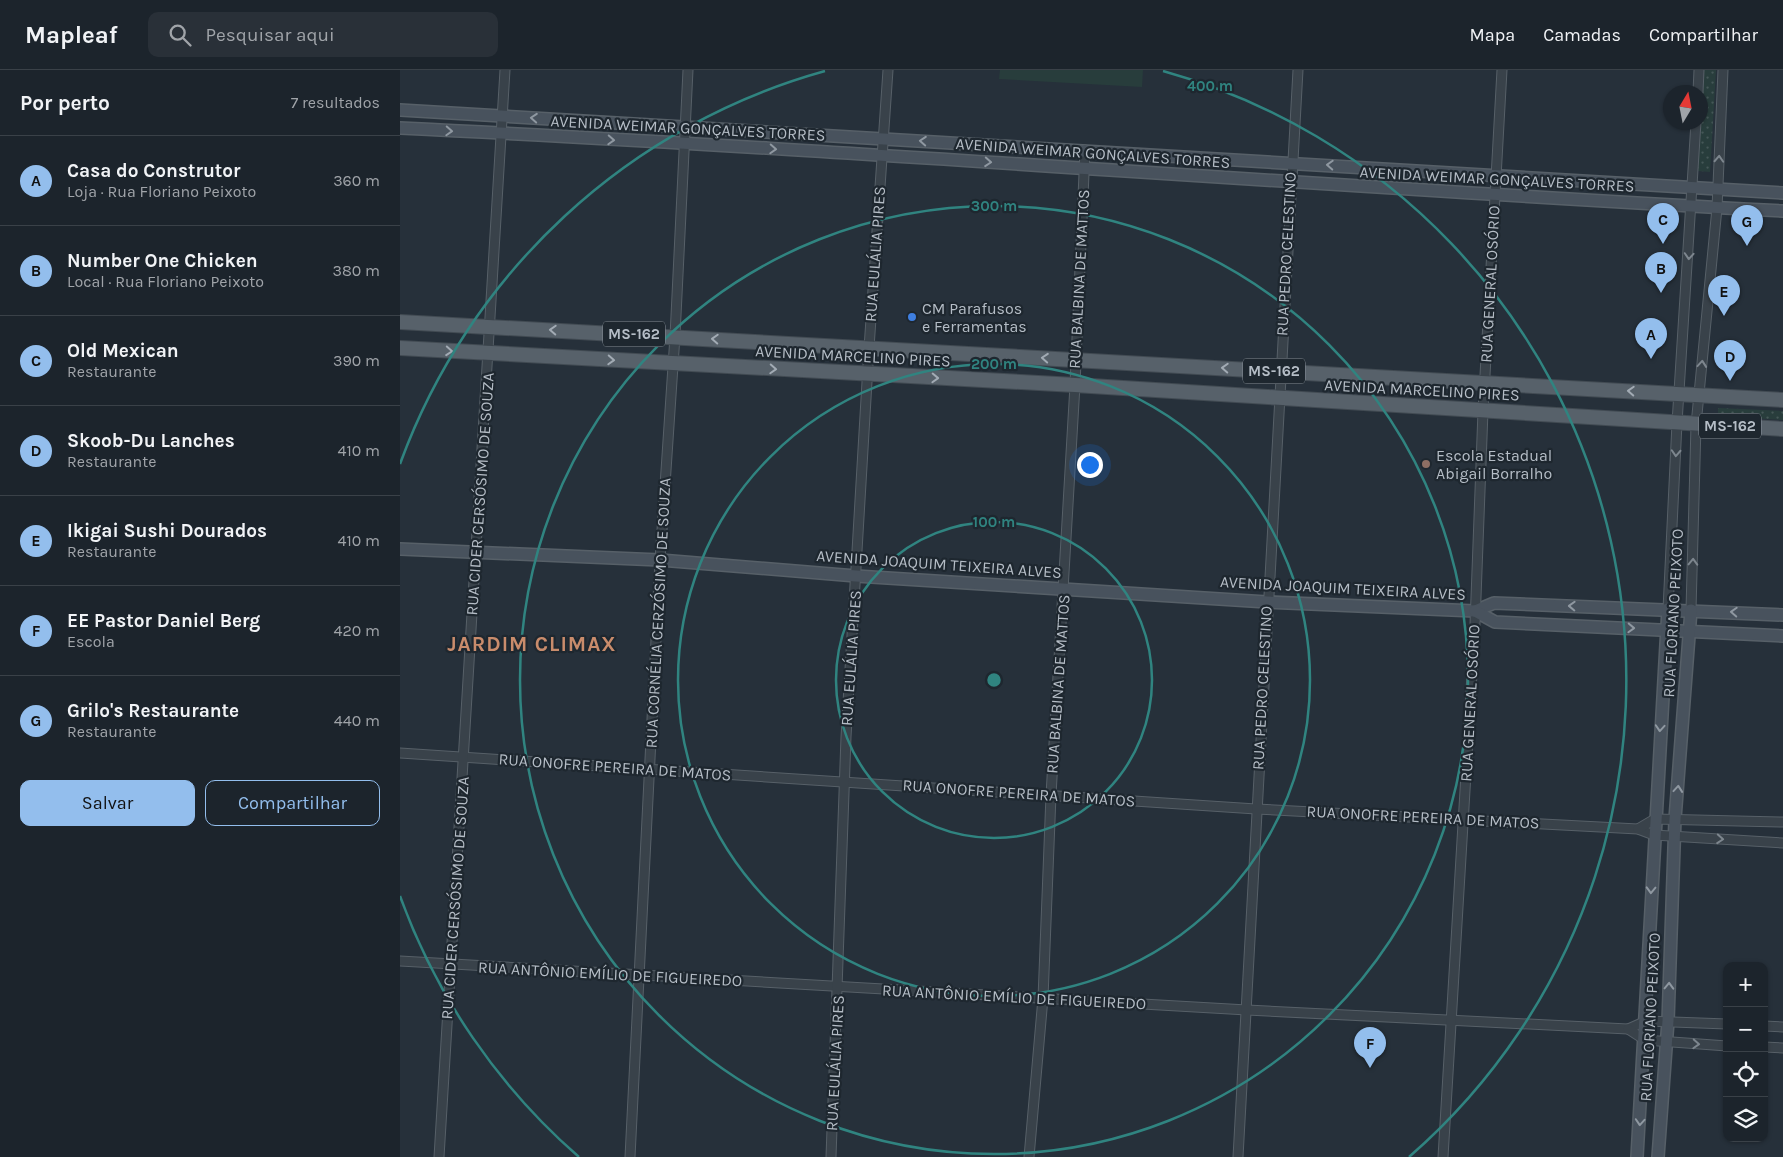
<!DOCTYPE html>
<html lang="pt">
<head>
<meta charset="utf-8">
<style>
	body { margin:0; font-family:Karla,sans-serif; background:#293038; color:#f1f3f6 }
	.controls { position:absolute; right:15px; bottom:15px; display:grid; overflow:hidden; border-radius:10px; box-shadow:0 1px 4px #0004 }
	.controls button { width:45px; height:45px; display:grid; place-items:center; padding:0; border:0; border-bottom:1px solid #3a4148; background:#1c242c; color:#f1f3f6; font:25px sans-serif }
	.compass { position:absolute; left:1263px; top:15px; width:45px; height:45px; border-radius:50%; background:#1c242c; box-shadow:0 1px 4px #0004; rotate:10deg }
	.you { position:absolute; left:689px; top:394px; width:18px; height:18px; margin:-12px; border:4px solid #fff; border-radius:50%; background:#1a73e8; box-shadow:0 0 0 8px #1a73e833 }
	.badge { display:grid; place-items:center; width:32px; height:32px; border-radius:50%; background:#93beed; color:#111; font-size:16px; font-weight:700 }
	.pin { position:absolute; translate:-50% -41px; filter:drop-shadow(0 1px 2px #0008) }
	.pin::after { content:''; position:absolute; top:26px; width:18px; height:15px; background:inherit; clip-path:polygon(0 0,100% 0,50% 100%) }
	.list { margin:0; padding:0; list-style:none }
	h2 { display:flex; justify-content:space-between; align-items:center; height:65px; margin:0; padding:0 20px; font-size:21px }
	h2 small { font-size:16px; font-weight:400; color:#a0a4a9 }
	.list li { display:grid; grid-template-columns:32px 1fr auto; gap:15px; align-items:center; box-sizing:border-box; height:90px; padding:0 20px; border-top:1px solid #3a4148 }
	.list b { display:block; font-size:19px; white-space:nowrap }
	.list p { margin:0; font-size:16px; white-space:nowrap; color:#a0a4a9 }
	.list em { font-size:16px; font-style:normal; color:#a0a4a9 }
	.actions { display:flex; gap:10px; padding:15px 20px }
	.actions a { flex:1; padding:11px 0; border:1px solid #93beed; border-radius:10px; text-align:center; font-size:18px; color:#93beed }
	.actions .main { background:#93beed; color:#111 }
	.icon { flex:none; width:28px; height:28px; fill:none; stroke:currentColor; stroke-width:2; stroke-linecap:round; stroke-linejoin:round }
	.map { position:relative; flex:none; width:1383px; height:1087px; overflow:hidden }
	header { display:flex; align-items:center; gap:30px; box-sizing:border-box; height:70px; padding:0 25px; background:#1c242c; border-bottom:1px solid #3a4148 }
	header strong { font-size:24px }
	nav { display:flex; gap:28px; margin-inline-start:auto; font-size:18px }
	.search { width:350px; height:45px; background:#293038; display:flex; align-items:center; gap:12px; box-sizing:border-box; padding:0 18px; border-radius:10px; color:#a0a4a9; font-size:19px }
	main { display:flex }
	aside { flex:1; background:#1c242c }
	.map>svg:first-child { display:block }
	.grass { fill:url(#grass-dots) }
	.park { fill:#283d3c }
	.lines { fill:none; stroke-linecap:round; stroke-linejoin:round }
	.street-casing { stroke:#576068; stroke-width:11 }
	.secondary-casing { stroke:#576068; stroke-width:14 }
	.primary-casing { stroke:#424b53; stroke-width:16 }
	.street { stroke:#39424a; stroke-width:9 }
	.secondary { stroke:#48525d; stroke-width:11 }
	.primary { stroke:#57616a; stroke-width:14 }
	.oneway { stroke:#8f98a1 }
	.oneway2 { stroke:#7d868e }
	.oneway3 { stroke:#a2abb4 }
	.ring { fill:none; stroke:#308480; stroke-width:2.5 }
	.shop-dot { fill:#3f7fe0; stroke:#1e272f; stroke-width:2 }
	.education-dot { fill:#8d6e63; stroke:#1e272f; stroke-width:2 }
	.labels { text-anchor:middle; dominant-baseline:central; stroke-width:4.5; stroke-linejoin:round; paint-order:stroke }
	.shield { fill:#1e272f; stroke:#889099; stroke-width:1 }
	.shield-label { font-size:15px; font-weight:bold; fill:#b5bdc6 }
	.street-label { font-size:16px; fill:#b5bdc6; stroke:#1e272f }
	.poi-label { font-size:16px; fill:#b5bdc6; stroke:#1e272f; text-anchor:start }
	.district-label { font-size:21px; font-weight:bold; letter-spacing:1px; fill:#c98c6c; stroke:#1e272f }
	.centre { fill:#308480; stroke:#1e272f; stroke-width:2.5 }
	.ring-label { font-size:15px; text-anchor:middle; font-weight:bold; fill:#308480; stroke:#1e272f; stroke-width:4.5; stroke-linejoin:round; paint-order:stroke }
</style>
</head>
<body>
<header>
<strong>Mapleaf</strong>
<div class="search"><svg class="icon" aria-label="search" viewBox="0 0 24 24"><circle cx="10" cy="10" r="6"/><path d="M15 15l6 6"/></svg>Pesquisar aqui</div>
<nav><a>Mapa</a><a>Camadas</a><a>Compartilhar</a></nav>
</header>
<main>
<aside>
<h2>Por perto<small>7 resultados</small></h2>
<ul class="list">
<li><span class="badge">A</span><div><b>Casa do Construtor</b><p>Loja · Rua Floriano Peixoto</p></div><em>360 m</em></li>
<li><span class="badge">B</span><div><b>Number One Chicken</b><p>Local · Rua Floriano Peixoto</p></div><em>380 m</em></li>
<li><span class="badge">C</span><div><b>Old Mexican</b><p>Restaurante</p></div><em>390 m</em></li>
<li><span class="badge">D</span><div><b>Skoob-Du Lanches</b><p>Restaurante</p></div><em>410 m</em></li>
<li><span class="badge">E</span><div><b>Ikigai Sushi Dourados</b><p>Restaurante</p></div><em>410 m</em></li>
<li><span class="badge">F</span><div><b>EE Pastor Daniel Berg</b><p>Escola</p></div><em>420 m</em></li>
<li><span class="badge">G</span><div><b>Grilo's Restaurante</b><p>Restaurante</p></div><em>440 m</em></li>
</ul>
<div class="actions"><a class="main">Salvar</a><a>Compartilhar</a></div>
</aside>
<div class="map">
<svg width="1383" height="1087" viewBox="0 0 1383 1087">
	<defs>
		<pattern id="grass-dots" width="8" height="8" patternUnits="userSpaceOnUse" patternTransform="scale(1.25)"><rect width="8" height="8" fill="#283d3c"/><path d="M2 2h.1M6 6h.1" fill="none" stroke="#455757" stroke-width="1.8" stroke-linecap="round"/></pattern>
	</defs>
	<rect width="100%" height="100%" fill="#26303a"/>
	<g class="grass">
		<path d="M1304 0H1316L1310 102 1298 101Z"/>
		<path d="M1318 338 1383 341V350L1318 346Z"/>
	</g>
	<path class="park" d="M600 0H743L742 17 599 9Z"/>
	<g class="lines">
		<g class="street-casing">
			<g id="street">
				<path d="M1298 22 1299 0"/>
				<path d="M1268 539 1277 353 1296 52"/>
				<path d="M1291 540 1296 355 1317 138 1323 0"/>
				<path d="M0 683 856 739 1238 759 1254 765 1383 773"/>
				<path d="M1238 759 1255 749 1383 752"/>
				<path d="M0 891 847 940 1228 959 1246 951 1327 954"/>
				<path d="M1364 956 1383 957"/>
				<path d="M1228 959 1245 970 1327 976"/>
				<path d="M1364 977 1383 978"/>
				<path d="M39 1087 105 0"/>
				<path d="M230 1087 260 490 275 266 288 0"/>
				<path d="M431 1087 446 667 469 278 488 0"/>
				<path d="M629 1087 643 928 651 725 675 315 685 80"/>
				<path d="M838 1087 898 0"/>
				<path d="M1043 1087 1075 554 1083 341 1102 0"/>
			</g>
		</g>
		<g class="secondary-casing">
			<g id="secondary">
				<path d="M0 40 1383 123"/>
				<path d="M0 58C461 80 922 117 1383 141"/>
				<path d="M0 479 260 490 456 506 867 532 1075 541 1094 533 1383 545"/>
				<path d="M1075 541 1095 552 1383 566"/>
				<path d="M1237 1087 1268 539"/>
				<path d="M1258 1087 1268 951 1275 749 1291 540"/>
			</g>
		</g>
		<g class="primary-casing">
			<g id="primary">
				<path d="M0 252 1383 330"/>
				<path d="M0 278 675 315 1383 359"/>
			</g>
		</g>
		<use href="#street" class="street"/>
		<use href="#secondary" class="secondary"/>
		<use href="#primary" class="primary"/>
	</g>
	<defs><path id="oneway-chevron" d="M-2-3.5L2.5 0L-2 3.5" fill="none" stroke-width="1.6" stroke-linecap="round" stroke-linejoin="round" transform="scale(1.25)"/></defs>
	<g class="oneway">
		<use href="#oneway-chevron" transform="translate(134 48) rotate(-176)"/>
		<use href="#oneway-chevron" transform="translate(49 61) rotate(3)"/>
		<use href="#oneway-chevron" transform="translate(211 70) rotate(3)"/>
		<use href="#oneway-chevron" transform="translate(523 71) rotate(-176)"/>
		<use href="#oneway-chevron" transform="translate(373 79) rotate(3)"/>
		<use href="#oneway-chevron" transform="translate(588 92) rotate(4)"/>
		<use href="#oneway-chevron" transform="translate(930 95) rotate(-177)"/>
		<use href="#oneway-chevron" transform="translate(1172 536) rotate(-178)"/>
		<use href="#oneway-chevron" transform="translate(1334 542) rotate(-177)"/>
		<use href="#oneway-chevron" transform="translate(1231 558) rotate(2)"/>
		<use href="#oneway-chevron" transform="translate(1260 658) rotate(94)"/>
		<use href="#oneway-chevron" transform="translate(1278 719) rotate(-85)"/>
		<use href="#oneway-chevron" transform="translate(1251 820) rotate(92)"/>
		<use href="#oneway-chevron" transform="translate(1269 916) rotate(-88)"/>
		<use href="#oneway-chevron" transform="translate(1240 1052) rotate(94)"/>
	</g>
	<g class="oneway2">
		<use href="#oneway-chevron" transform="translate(1319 89) rotate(-87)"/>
		<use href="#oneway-chevron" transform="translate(1289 186) rotate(94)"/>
		<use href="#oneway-chevron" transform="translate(1302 294) rotate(-85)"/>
		<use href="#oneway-chevron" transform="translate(1276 383) rotate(93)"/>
		<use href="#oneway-chevron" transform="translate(1293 492) rotate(-88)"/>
		<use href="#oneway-chevron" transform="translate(1320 769) rotate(4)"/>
		<use href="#oneway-chevron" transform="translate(1296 974) rotate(3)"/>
	</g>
	<g class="oneway3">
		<use href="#oneway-chevron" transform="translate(153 260) rotate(-177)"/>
		<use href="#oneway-chevron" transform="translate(315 269) rotate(-177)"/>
		<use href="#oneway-chevron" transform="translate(49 281) rotate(4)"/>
		<use href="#oneway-chevron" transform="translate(645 288) rotate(-176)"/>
		<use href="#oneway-chevron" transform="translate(211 290) rotate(3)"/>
		<use href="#oneway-chevron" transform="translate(825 298) rotate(-177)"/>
		<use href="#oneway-chevron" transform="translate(373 299) rotate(3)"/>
		<use href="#oneway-chevron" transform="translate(535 308) rotate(2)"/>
		<use href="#oneway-chevron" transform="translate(1231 321) rotate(-177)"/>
	</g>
	<g class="ring">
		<circle cx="594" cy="610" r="158"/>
		<circle cx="594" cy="610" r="316"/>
		<circle cx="594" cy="610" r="474"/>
		<path d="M179 1087A632 632 0 0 1 0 826M0 394A632 632 0 0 1 425 1M763 1A632 632 0 0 1 1009 1087"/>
	</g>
	<circle class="shop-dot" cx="512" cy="247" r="5"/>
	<circle class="education-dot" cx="1026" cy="394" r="5"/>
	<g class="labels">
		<g class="shield">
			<rect x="203" y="251.5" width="62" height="25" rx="4"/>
			<rect x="843" y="288.5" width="62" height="25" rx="4"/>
			<rect x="1299" y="343.5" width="62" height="25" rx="4"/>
		</g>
		<g class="shield-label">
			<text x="234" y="264">MS-162</text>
			<text x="874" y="301">MS-162</text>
			<text x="1330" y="356">MS-162</text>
		</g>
		<g class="street-label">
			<text transform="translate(288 58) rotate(3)">AVENIDA WEIMAR GONÇALVES TORRES</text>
			<text transform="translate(693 83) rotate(4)">AVENIDA WEIMAR GONÇALVES TORRES</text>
			<text transform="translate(1097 109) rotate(3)">AVENIDA WEIMAR GONÇALVES TORRES</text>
			<text transform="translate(475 184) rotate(-86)">RUA EULÁLIA PIRES</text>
			<text transform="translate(886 184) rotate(-87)">RUA PEDRO CELESTINO</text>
			<text transform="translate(679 209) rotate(-87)">RUA BALBINA DE MATTOS</text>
			<text transform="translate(1090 214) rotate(-87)">RUA GENERAL OSÓRIO</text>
			<text transform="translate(453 286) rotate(3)">AVENIDA MARCELINO PIRES</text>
			<text transform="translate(1022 320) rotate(3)">AVENIDA MARCELINO PIRES</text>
			<text transform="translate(80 424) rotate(-86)">RUA CIDER CERSÓSIMO DE SOUZA</text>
			<text transform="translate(539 494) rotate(4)">AVENIDA JOAQUIM TEIXEIRA ALVES</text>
			<text transform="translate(943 518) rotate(3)">AVENIDA JOAQUIM TEIXEIRA ALVES</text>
			<text transform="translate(258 543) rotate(-87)">RUA CORNÉLIA CERZÓSIMO DE SOUZA</text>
			<text transform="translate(1273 543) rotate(-87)">RUA FLORIANO PEIXOTO</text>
			<text transform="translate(451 588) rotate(-86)">RUA EULÁLIA PIRES</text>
			<text transform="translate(658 614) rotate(-86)">RUA BALBINA DE MATTOS</text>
			<text transform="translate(862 618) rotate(-87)">RUA PEDRO CELESTINO</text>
			<text transform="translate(1070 633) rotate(-87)">RUA GENERAL OSÓRIO</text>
			<text transform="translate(215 697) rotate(4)">RUA ONOFRE PEREIRA DE MATOS</text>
			<text transform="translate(619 723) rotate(4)">RUA ONOFRE PEREIRA DE MATOS</text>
			<text transform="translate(1023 747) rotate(3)">RUA ONOFRE PEREIRA DE MATOS</text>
			<text transform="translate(55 828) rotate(-86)">RUA CIDER CERSÓSIMO DE SOUZA</text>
			<text transform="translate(210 904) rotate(3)">RUA ANTÔNIO EMÍLIO DE FIGUEIREDO</text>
			<text transform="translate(614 927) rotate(3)">RUA ANTÔNIO EMÍLIO DE FIGUEIREDO</text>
			<text transform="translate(1250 947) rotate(-87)">RUA FLORIANO PEIXOTO</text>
			<text transform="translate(435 993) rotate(-87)">RUA EULÁLIA PIRES</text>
		</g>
		<g class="poi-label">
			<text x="522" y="238">CM Parafusos<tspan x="522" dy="18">e Ferramentas</tspan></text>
			<text x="1036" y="385">Escola Estadual<tspan x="1036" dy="18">Abigail Borralho</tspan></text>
		</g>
		<g class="district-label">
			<text x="132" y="574">JARDIM CLIMAX</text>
		</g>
	</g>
	<circle cx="594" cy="610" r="8" class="centre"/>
	<g class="ring-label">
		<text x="810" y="21">400 m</text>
		<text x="594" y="141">300 m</text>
		<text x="594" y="299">200 m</text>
		<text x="594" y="457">100 m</text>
	</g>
</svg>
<div class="controls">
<button>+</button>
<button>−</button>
<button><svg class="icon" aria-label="locate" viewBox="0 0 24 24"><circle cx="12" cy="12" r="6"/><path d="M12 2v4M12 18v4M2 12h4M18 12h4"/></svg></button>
<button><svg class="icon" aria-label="layers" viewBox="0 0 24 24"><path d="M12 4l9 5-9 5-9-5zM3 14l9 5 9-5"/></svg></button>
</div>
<svg class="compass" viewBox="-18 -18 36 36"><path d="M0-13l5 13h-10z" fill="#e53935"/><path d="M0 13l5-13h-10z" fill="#a0a4a9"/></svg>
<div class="you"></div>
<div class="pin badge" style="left:1251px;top:289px">A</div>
<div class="pin badge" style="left:1261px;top:223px">B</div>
<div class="pin badge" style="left:1263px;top:174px">C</div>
<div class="pin badge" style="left:1330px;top:311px">D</div>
<div class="pin badge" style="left:1324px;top:246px">E</div>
<div class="pin badge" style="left:970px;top:998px">F</div>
<div class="pin badge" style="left:1347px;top:176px">G</div>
</div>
</main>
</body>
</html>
